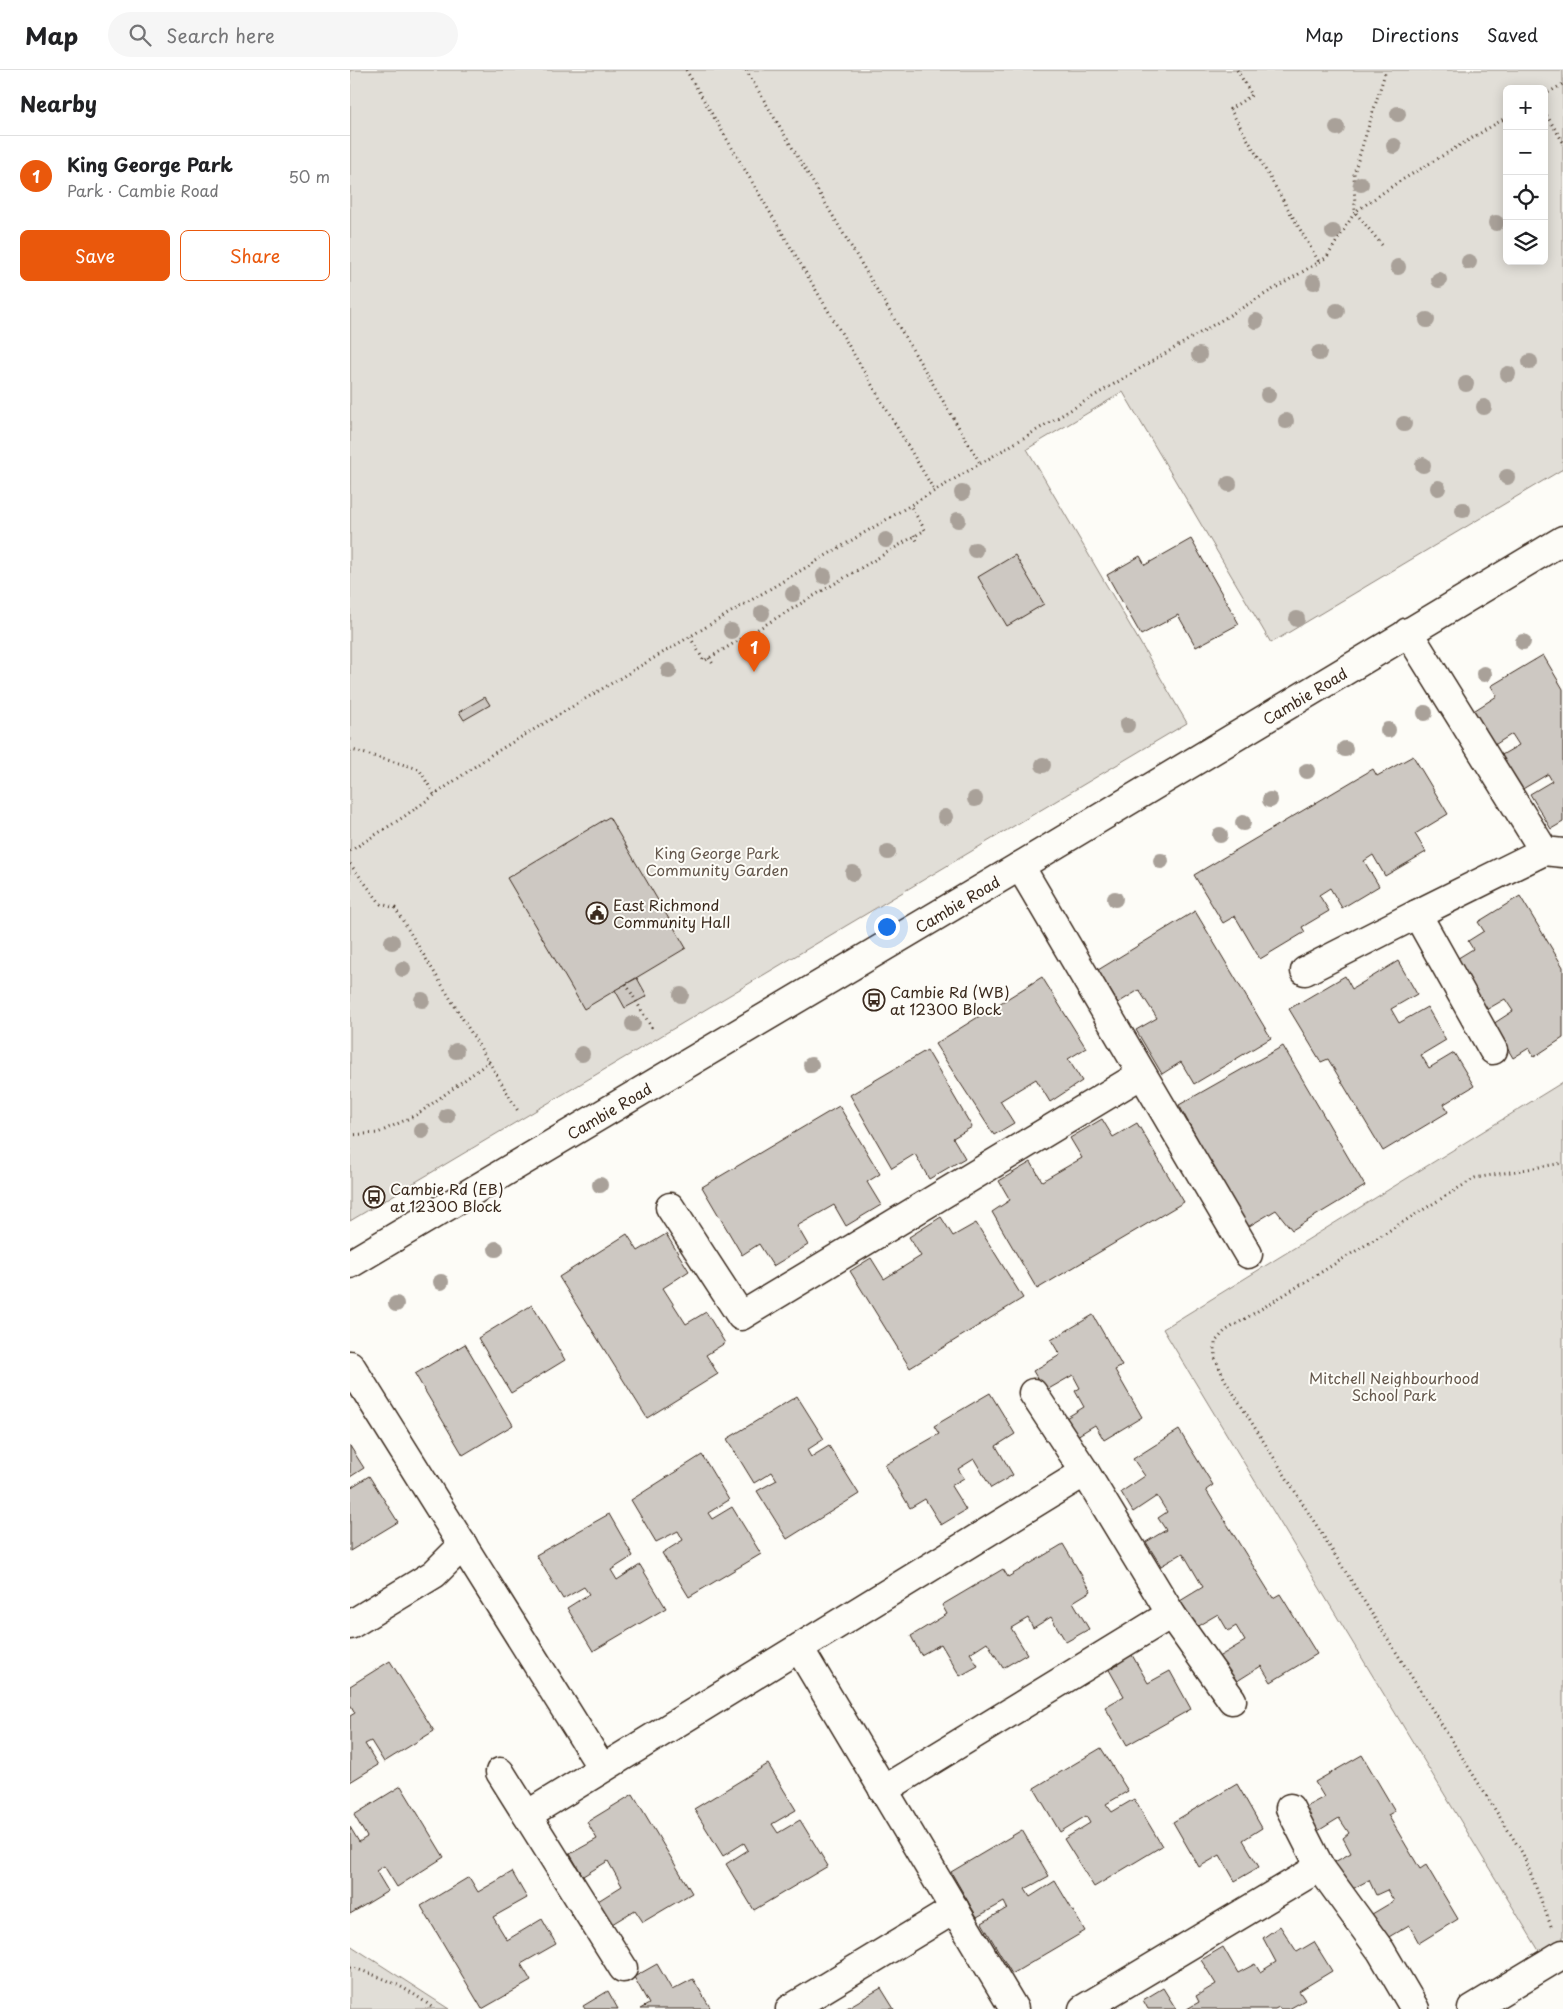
<!DOCTYPE html>
<html lang="en">
<head>
<meta charset="utf-8">
<style>
	body { margin:0; font-family:"Playpen Sans",sans-serif; background:#f6f6f6; color:#202124 }
	.controls { position:absolute; right:15px; top:15px; display:grid; overflow:hidden; border-radius:8px; box-shadow:0 2px 12px #0003 }
	.controls button { width:45px; height:45px; display:grid; place-items:center; padding:0; border:0; border-bottom:1px solid #e0e0e0; background:#fff; color:#202124; font:25px sans-serif }
	.you { position:absolute; left:536px; top:856px; width:18px; height:18px; margin:-12px; border:4px solid #fff; border-radius:50%; background:#1a73e8; box-shadow:0 0 0 8px #1a73e833 }
	.badge { display:grid; place-items:center; width:32px; height:32px; border-radius:50%; background:#ea580c; color:#fff; font-size:16px; font-weight:700 }
	.pin { position:absolute; translate:-50% -41px; filter:drop-shadow(0 1px 2px #0008) }
	.pin::after { content:''; position:absolute; top:26px; width:18px; height:15px; background:inherit; clip-path:polygon(0 0,100% 0,50% 100%) }
	.list { margin:0; padding:0; list-style:none }
	h2 { display:flex; justify-content:space-between; align-items:center; height:65px; margin:0; padding:0 20px; font-size:21px }
	h2 small { font-size:16px; font-weight:400; color:#757577 }
	.list li { display:grid; grid-template-columns:32px 1fr auto; gap:15px; align-items:center; box-sizing:border-box; height:80px; padding:0 20px; border-top:1px solid #e0e0e0 }
	.list b { display:block; font-size:19px; white-space:nowrap }
	.list p { margin:0; font-size:16px; white-space:nowrap; color:#757577 }
	.list em { font-size:16px; font-style:normal; color:#757577 }
	.actions { display:flex; gap:10px; padding:15px 20px }
	.actions a { flex:1; padding:11px 0; border:1px solid #ea580c; border-radius:8px; text-align:center; font-size:18px; color:#ea580c }
	.actions .main { background:#ea580c; color:#fff }
	.icon { flex:none; width:28px; height:28px; fill:none; stroke:currentColor; stroke-width:2; stroke-linecap:round; stroke-linejoin:round }
	.map { position:relative; flex:none; width:1213px; height:1939px; overflow:hidden }
	header { display:flex; align-items:center; gap:30px; box-sizing:border-box; height:70px; padding:0 25px; background:#fff; border-bottom:1px solid #e0e0e0 }
	header strong { font-size:24px }
	nav { display:flex; gap:28px; margin-inline-start:auto; font-size:18px }
	.search { width:350px; height:45px; background:#f6f6f6; display:flex; align-items:center; gap:12px; box-sizing:border-box; padding:0 18px; border-radius:28px; color:#757577; font-size:19px }
	main { display:flex }
	aside { flex:1; background:#fff }
	.map>svg:first-child { display:block }
	.green { fill:#e1ded7; stroke:#8e847a; fill-rule:evenodd }
	.building { fill:#cdc8c2; stroke:#3b2a1e }
	.lines { fill:none; stroke-linecap:round; stroke-linejoin:round }
	.minor-casing { stroke:#3b2a1e; stroke-width:31 }
	.major-casing { stroke:#3b2a1e; stroke-width:31 }
	.path { stroke:#3b2a1e; stroke-width:3; stroke-dasharray:1 4; stroke-linecap:butt }
	.minor { stroke:#fdfcf7; stroke-width:28 }
	.major { stroke:#fdfcf7; stroke-width:28 }
	.tree { fill:#a9a199 }
	.labels { text-anchor:middle; dominant-baseline:central; stroke-width:4; stroke-linejoin:round; paint-order:stroke }
	.street-label { font-size:15px; fill:#3b2a1e; stroke:#fdfcf7 }
	.park-label { font-size:15px; fill:#64574c; stroke:#fdfcf7 }
	.poi-label { font-size:15px; fill:#3b2a1e; stroke:#fdfcf7; text-anchor:start }
</style>
</head>
<body>
<header>
<strong>Map</strong>
<div class="search"><svg class="icon" aria-label="search" viewBox="0 0 24 24"><circle cx="10" cy="10" r="6"/><path d="M15 15l6 6"/></svg>Search here</div>
<nav><a>Map</a><a>Directions</a><a>Saved</a></nav>
</header>
<main>
<aside>
<h2>Nearby<small></small></h2>
<ul class="list">
<li><span class="badge">1</span><div><b>King George Park</b><p>Park · Cambie Road</p></div><em>50 m</em></li>
</ul>
<div class="actions"><a class="main">Save</a><a>Share</a></div>
</aside>
<div class="map">
<svg width="1213" height="1939" viewBox="0 0 1213 1939">
	<rect width="100%" height="100%" fill="#fdfcf7"/>
	<filter id="ink" filterUnits="userSpaceOnUse"><feTurbulence type="fractalNoise" baseFrequency=".02" numOctaves="2"/><feDisplacementMap in="SourceGraphic" scale="10" xChannelSelector="R" yChannelSelector="G"/><feConvolveMatrix kernelMatrix="1 2 1 2 8 2 1 2 1" color-interpolation-filters="sRGB"/></filter>
	<g filter="url(#ink)">
		<g class="green">
			<path d="M0 0H1213V399L921 573 773 322 677 379 837 653 0 1151ZM1157 19H1194V191H1157Z"/>
			<path d="M1213 1012V1870L1191 1884 813 1259Z"/>
			<path d="M0 1875 99 1939H0Z"/>
		</g>
		<g class="building">
			<path d="M841 469 889 554 846 577 828 545 791 565 757 505 790 486 795 495Z"/>
			<path d="M665 485 694 534 657 556 628 507Z"/>
			<path d="M1193 585 1213 619V752L1201 759 1180 724 1202 711 1198 704 1171 720 1150 686 1169 675 1162 664 1143 676 1122 642 1147 626 1141 616Z"/>
			<path d="M135 627 140 635 114 650 109 642Z"/>
			<path d="M1063 686 1098 744 1065 764 1076 782 1035 806 1023 785 1014 791 1029 816 992 838 980 818 969 825 979 841 952 857 955 862 910 889 885 846 873 853 844 805 1023 699 1027 706Z"/>
			<path d="M259 747 336 878 234 939 157 808Z"/>
			<path d="M1170 826 1213 897V968L1184 987 1179 978 1163 988 1143 954 1163 941 1155 929 1136 940 1105 890 1123 879 1118 871 1134 861 1128 852Z"/>
			<path d="M845 841 921 968 844 1014 831 992 812 1004 786 960 807 948 789 920 768 933 748 900Z"/>
			<path d="M1048 891 1067 924 1041 939 1049 953 1077 937 1096 970 1071 985 1079 998 1104 983 1124 1016 1094 1034 1098 1042 1033 1081 978 989 971 992 939 939 995 906 1002 919Z"/>
			<path d="M692 907 736 978 718 989 732 1011 700 1032 686 1009 650 1031 664 1053 644 1065 585 974Z"/>
			<path d="M287 908 297 926 275 938 265 920Z"/>
			<path d="M933 976 1015 1116 942 1160 926 1140 896 1158 829 1035Z"/>
			<path d="M577 980 622 1057 603 1068 615 1088 579 1109 565 1084 542 1098 500 1025Z"/>
			<path d="M489 1036 530 1104 517 1112 531 1135 496 1156 484 1135 447 1156 458 1175 423 1196 409 1174 392 1185 352 1117Z"/>
			<path d="M752 1049 763 1067 787 1053 834 1132 687 1219 642 1142 660 1130 649 1111 681 1092 692 1111 732 1088 720 1068Z"/>
			<path d="M591 1147 603 1166 626 1153 673 1228 560 1298 500 1201 521 1188 534 1209 571 1186 559 1167Z"/>
			<path d="M277 1164 288 1181 316 1164 339 1201 313 1218 336 1254 356 1242 375 1273 356 1285 368 1304 297 1348 209 1207Z"/>
			<path d="M182 1235 215 1290 161 1323 128 1268Z"/>
			<path d="M743 1245 772 1296 765 1300 792 1347 754 1370 745 1355 722 1369 711 1351 734 1337 725 1321 730 1318 723 1305 695 1321 683 1301 710 1285 701 1270Z"/>
			<path d="M115 1274 163 1355 113 1385 65 1304Z"/>
			<path d="M640 1323 665 1364 646 1376 663 1405 641 1418 624 1389 608 1399 614 1408 601 1416 616 1440 591 1455 575 1429 560 1438 535 1395 589 1364 584 1356Z"/>
			<path d="M447 1326 474 1369 457 1380 461 1387 479 1376 509 1424 437 1469 407 1421 427 1410 422 1402 404 1413 377 1369Z"/>
			<path d="M829 1360 863 1415 856 1420 923 1528 930 1524 967 1584 921 1612 911 1596 881 1615 865 1589 895 1571 886 1556 878 1561 868 1544 846 1557 830 1531 853 1517 833 1483 811 1496 796 1472 816 1460 808 1448 817 1442 807 1426 783 1442 771 1422 795 1406 783 1389Z"/>
			<path d="M0 1376 14 1398 0 1407Z"/>
			<path d="M352 1385 379 1430 358 1443 362 1449 382 1437 411 1484 339 1527 312 1483 333 1470 328 1461 306 1472 281 1430Z"/>
			<path d="M19 1406 48 1452 0 1481V1418Z"/>
			<path d="M259 1444 283 1486 261 1500 267 1510 290 1495 316 1538 243 1581 217 1538 239 1524 234 1517 213 1529 186 1485Z"/>
			<path d="M713 1474 741 1521 723 1532 739 1559 716 1572 701 1547 683 1558 678 1548 661 1558 677 1584 653 1598 637 1572 620 1583 628 1596 610 1606 591 1574 571 1585 561 1566 597 1544 592 1535 653 1499 658 1507Z"/>
			<path d="M782 1585 798 1613 820 1601 841 1639 777 1675 755 1637 774 1626 758 1598Z"/>
			<path d="M40 1591 84 1661 34 1692 21 1671 15 1674 28 1695 0 1712V1646L5 1643 0 1634V1616Z"/>
			<path d="M751 1678 778 1721 756 1734 762 1742 784 1729 812 1776 744 1817 714 1769 740 1753 736 1746 710 1762 684 1718Z"/>
			<path d="M1012 1685 1045 1741 1038 1745 1070 1799 1076 1795 1108 1849 1069 1873 1059 1855 1032 1871 1017 1847 1044 1831 1037 1820 1026 1825 1019 1810 995 1823 979 1795 1001 1783 993 1768 999 1763 989 1748 963 1764 950 1740 974 1727 965 1712Z"/>
			<path d="M418 1694 446 1740 422 1754 428 1763 450 1750 478 1796 404 1840 376 1794 398 1780 394 1773 373 1786 344 1739Z"/>
			<path d="M887 1714 912 1758 893 1770 909 1797 885 1811 870 1785 849 1797 823 1752Z"/>
			<path d="M51 1716 94 1787 47 1817 34 1796 26 1801 38 1821 0 1844V1757L9 1772 17 1767 4 1745Z"/>
			<path d="M283 1724 342 1823 293 1852 285 1840 262 1854 248 1831 272 1816 258 1791 233 1806 220 1784 247 1769 237 1752Z"/>
			<path d="M672 1760 699 1806 675 1819 680 1827 705 1811 735 1861 662 1904 632 1853 657 1838 654 1832 627 1847 601 1802Z"/>
			<path d="M162 1802 177 1828 143 1847 157 1870 192 1849 206 1874 171 1894 181 1911 132 1939 71 1836 119 1807 128 1822Z"/>
			<path d="M930 1856 947 1882 964 1872 982 1901 949 1921 955 1930 939 1939H930L929 1937 925 1939H837L849 1932 846 1926 866 1914 851 1890 873 1877 888 1903 905 1894 910 1902 926 1892 913 1868Z"/>
			<path d="M307 1894 322 1920 343 1909 361 1939H290L299 1934 284 1907Z"/>
			<path d="M531 1918 544 1939H495Z"/>
			<path d="M813 1918 826 1939H798L793 1930Z"/>
			<path d="M258 1921 268 1939H235L233 1936Z"/>
		</g>
		<g class="lines">
			<g class="minor-casing">
				<g id="minor">
					<path d="M1058 562 1194 781 1213 783"/>
					<path d="M670 796 898 1184"/>
					<path d="M955 901 1067 844"/>
					<path d="M1143 980 1067 844 1194 781"/>
					<path d="M320 1137 391 1246 792 1004"/>
					<path d="M0 1295 252 1698"/>
					<path d="M683 1323 735 1402 821 1544 882 1630"/>
					<path d="M0 1555 84 1504 113 1475"/>
					<path d="M449 1578 664 1939"/>
					<path d="M150 1702 273 1898"/>
					<path d="M533 1720 821 1544"/>
					<path d="M940 1738 970 1797 1031 1881 1065 1939"/>
					<path d="M177 1745 735 1402"/>
					<path d="M440 1939 605 1839"/>
					<path d="M733 1939 970 1797"/>
					<path d="M1122 1939 1213 1884"/>
				</g>
			</g>
			<g class="major-casing">
				<g id="major">
					<path id="s1" d="M0 1194 670 796 1213 470"/>
				</g>
			</g>
			<g class="path">
				<path d="M336 0 584 420"/>
				<path d="M396 0 630 393"/>
				<path d="M887 0 902 25 880 39 969 192"/>
				<path d="M1194 25 1213 14"/>
				<path d="M1194 41 1213 72"/>
				<path d="M1032 175 1005 142 1004 103 1036 0"/>
				<path d="M564 465 568 473"/>
				<path d="M340 567 354 591 575 460 560 435"/>
				<path d="M359 588 363 594"/>
				<path d="M0 681 2 680 69 699 85 726"/>
				<path d="M0 781 52 748 141 685 969 192 977 187 1005 142 1047 113 1157 47"/>
				<path d="M0 794 31 834 45 838 139 992"/>
				<path d="M276 914 303 960"/>
				<path d="M0 1065 28 1063 68 1044 139 992 168 1041"/>
				<path d="M1201 1856 1173 1784 875 1310 865 1288V1272L875 1261 1125 1108 1213 1093"/>
				<path d="M0 1897C33 1907 57 1917 84 1939"/>
			</g>
			<use href="#minor" class="minor"/>
			<use href="#major" class="major"/>
		</g>
		<g class="tree">
			<circle cx="1048" cy="44" r="8"/>
			<circle cx="987" cy="58" r="8"/>
			<circle cx="1044" cy="76" r="8"/>
			<circle cx="1011" cy="114" r="8"/>
			<circle cx="1146" cy="153" r="8"/>
			<circle cx="983" cy="162" r="8"/>
			<circle cx="1119" cy="192" r="8"/>
			<circle cx="1048" cy="197" r="8"/>
			<circle cx="1089" cy="210" r="8"/>
			<circle cx="964" cy="212" r="8"/>
			<circle cx="987" cy="241" r="8"/>
			<circle cx="1077" cy="250" r="8"/>
			<circle cx="906" cy="251" r="8"/>
			<circle cx="969" cy="283" r="8"/>
			<circle cx="849" cy="285" r="8"/>
			<circle cx="1180" cy="292" r="8"/>
			<circle cx="1158" cy="304" r="8"/>
			<circle cx="1116" cy="314" r="8"/>
			<circle cx="918" cy="325" r="8"/>
			<circle cx="1134" cy="337" r="8"/>
			<circle cx="936" cy="351" r="8"/>
			<circle cx="1054" cy="354" r="8"/>
			<circle cx="1073" cy="395" r="8"/>
			<circle cx="1157" cy="407" r="8"/>
			<circle cx="879" cy="414" r="8"/>
			<circle cx="1088" cy="418" r="8"/>
			<circle cx="612" cy="423" r="8"/>
			<circle cx="1113" cy="440" r="8"/>
			<circle cx="608" cy="450" r="8"/>
			<circle cx="536" cy="470" r="8"/>
			<circle cx="625" cy="480" r="8"/>
			<circle cx="474" cy="506" r="8"/>
			<circle cx="443" cy="524" r="8"/>
			<circle cx="412" cy="543" r="8"/>
			<circle cx="947" cy="549" r="8"/>
			<circle cx="381" cy="561" r="8"/>
			<circle cx="1173" cy="572" r="8"/>
			<circle cx="319" cy="601" r="8"/>
			<circle cx="1134" cy="604" r="8"/>
			<circle cx="1075" cy="643" r="8"/>
			<circle cx="777" cy="655" r="8"/>
			<circle cx="1038" cy="660" r="8"/>
			<circle cx="995" cy="679" r="8"/>
			<circle cx="693" cy="695" r="8"/>
			<circle cx="957" cy="701" r="8"/>
			<circle cx="625" cy="729" r="8"/>
			<circle cx="920" cy="730" r="8"/>
			<circle cx="595" cy="747" r="8"/>
			<circle cx="893" cy="753" r="8"/>
			<circle cx="870" cy="765" r="8"/>
			<circle cx="538" cy="782" r="8"/>
			<circle cx="811" cy="791" r="8"/>
			<circle cx="503" cy="803" r="8"/>
			<circle cx="765" cy="829" r="8"/>
			<circle cx="42" cy="872" r="8"/>
			<circle cx="53" cy="899" r="8"/>
			<circle cx="331" cy="925" r="8"/>
			<circle cx="72" cy="930" r="8"/>
			<circle cx="283" cy="954" r="8"/>
			<circle cx="106" cy="981" r="8"/>
			<circle cx="232" cy="984" r="8"/>
			<circle cx="461" cy="995" r="8"/>
			<circle cx="97" cy="1046" r="8"/>
			<circle cx="72" cy="1061" r="8"/>
			<circle cx="250" cy="1115" r="8"/>
			<circle cx="146" cy="1179" r="8"/>
			<circle cx="91" cy="1212" r="8"/>
			<circle cx="46" cy="1234" r="8"/>
		</g>
	</g>
	<defs>
		<g id="civic-ring" transform="scale(1.125)"><circle r="9.5" fill="#fdfcf7" stroke="#3b2a1e" stroke-width="1.5"/><path d="M-.6-6.5H3V-4.5H.6V-3L4-1V1h2V6H-6V1h2V-1L-.6-3ZM-1.2 2.5V6h2.4V2.5Z" fill="#3b2a1e"/></g>
		<g id="bus-ring" transform="scale(1.125)"><circle r="9.5" fill="#fdfcf7" stroke="#3b2a1e" stroke-width="1.5"/><path d="M-5-6H5V4H4V6H2V4H-2V6H-4V4H-5ZM-3.5-4V0h7V-4ZM-3.5 1.2v1.5H-2V1.2ZM2 1.2v1.5H3.5V1.2Z" fill="#3b2a1e"/></g>
	</defs>
	<g fill-rule="evenodd">
		<use href="#civic-ring" x="247" y="843"/>
		<use href="#bus-ring" x="524" y="930"/>
		<use href="#bus-ring" x="24" y="1127"/>
	</g>
	<g class="labels">
		<g class="street-label">
			<text stroke="none"><textPath href="#s1" startOffset="1111">Cambie Road</textPath></text>
			<text stroke="none"><textPath href="#s1" startOffset="706">Cambie Road</textPath></text>
			<text stroke="none"><textPath href="#s1" startOffset="301">Cambie Road</textPath></text>
		</g>
		<g class="park-label">
			<text x="367" y="782">King George Park<tspan x="367" dy="17">Community Garden</tspan></text>
			<text x="1044" y="1307">Mitchell Neighbourhood<tspan x="1044" dy="17">School Park</tspan></text>
		</g>
		<g class="poi-label">
			<text x="263" y="834">East Richmond<tspan x="263" dy="17">Community Hall</tspan></text>
			<text x="540" y="921">Cambie Rd (WB)<tspan x="540" dy="17">at 12300 Block</tspan></text>
			<text x="40" y="1118">Cambie Rd (EB)<tspan x="40" dy="17">at 12300 Block</tspan></text>
		</g>
	</g>
</svg>
<div class="controls">
<button>+</button>
<button>−</button>
<button><svg class="icon" aria-label="locate" viewBox="0 0 24 24"><circle cx="12" cy="12" r="6"/><path d="M12 2v4M12 18v4M2 12h4M18 12h4"/></svg></button>
<button><svg class="icon" aria-label="layers" viewBox="0 0 24 24"><path d="M12 4l9 5-9 5-9-5zM3 14l9 5 9-5"/></svg></button>
</div>
<div class="you"></div>
<div class="pin badge" style="left:404px;top:602px">1</div>
</div>
</main>
</body>
</html>
